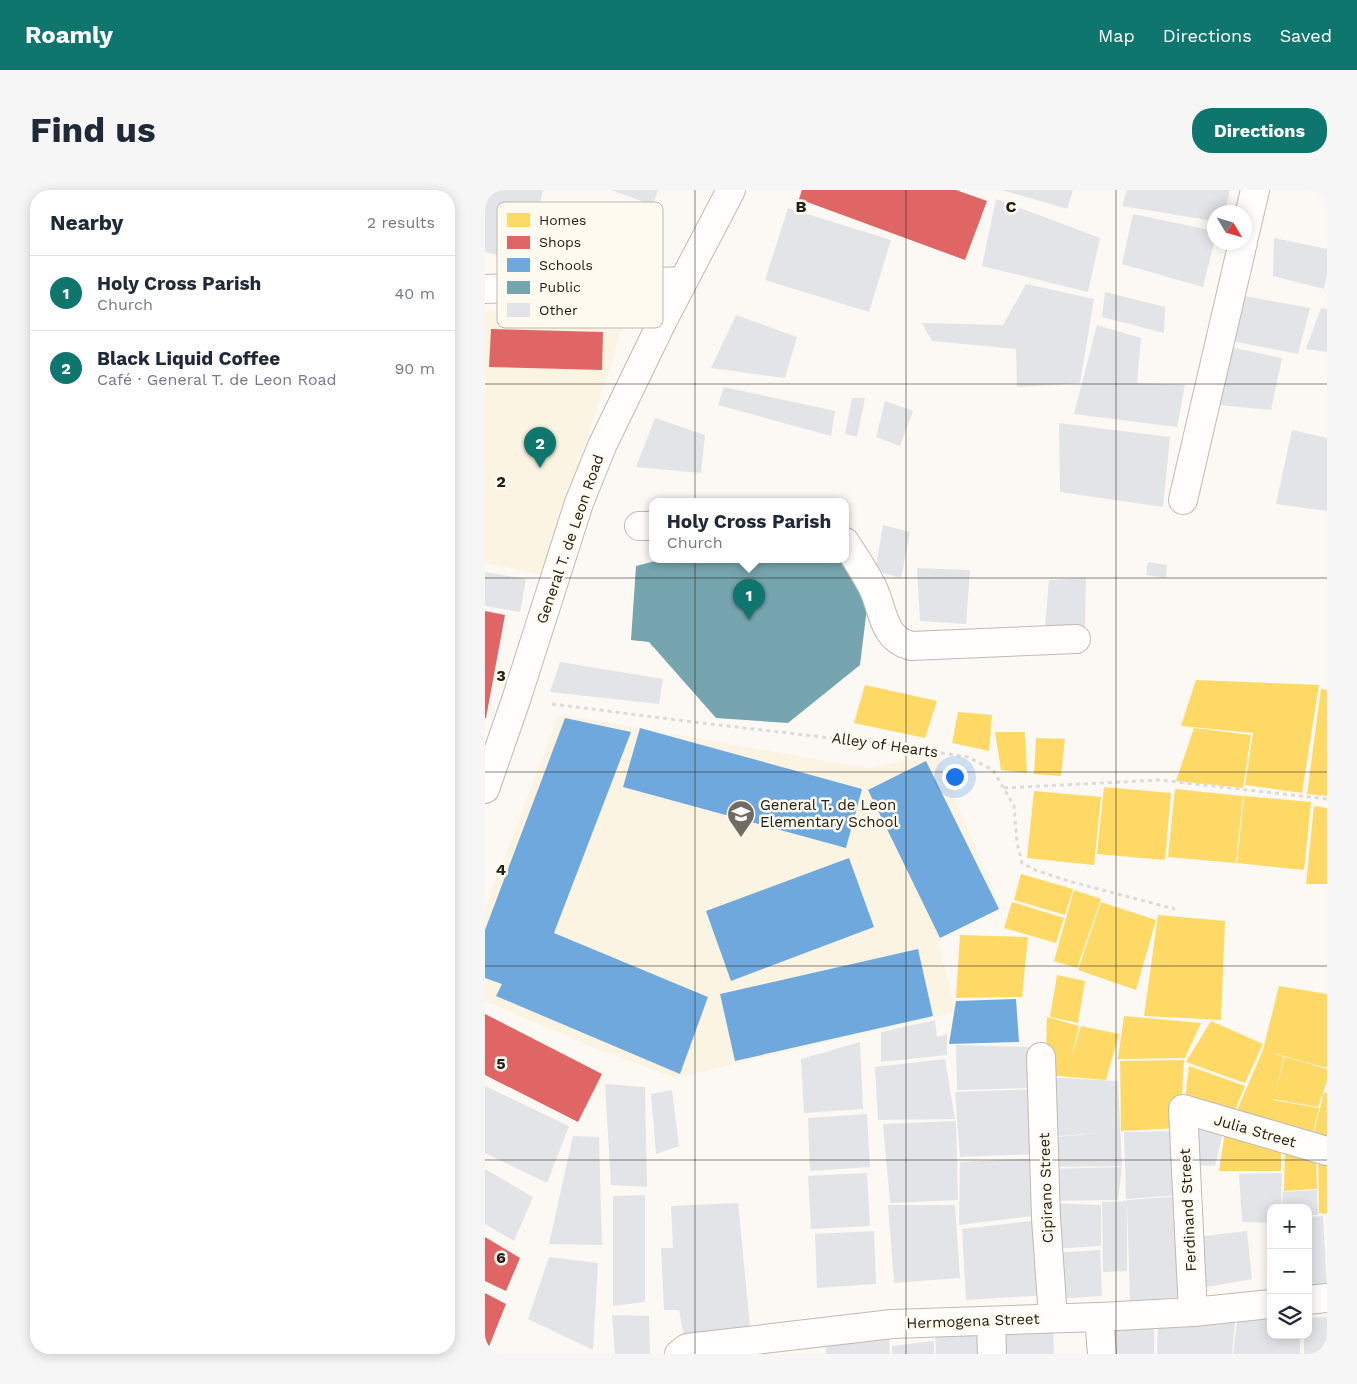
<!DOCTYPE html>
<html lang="en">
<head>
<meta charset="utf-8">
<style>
	body { margin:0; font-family:"Work Sans",sans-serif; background:#f6f6f7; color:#1f2937 }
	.controls { position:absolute; right:15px; bottom:15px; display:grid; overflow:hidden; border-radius:10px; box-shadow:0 2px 12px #0003 }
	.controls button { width:45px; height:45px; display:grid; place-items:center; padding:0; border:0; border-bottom:1px solid #e0e1e3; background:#fff; color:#1f2937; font:25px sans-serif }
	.compass { position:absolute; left:722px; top:15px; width:45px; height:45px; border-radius:50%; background:#fff; box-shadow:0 2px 12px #0003; rotate:128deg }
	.you { position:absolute; left:469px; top:586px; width:18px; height:18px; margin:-12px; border:4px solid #fff; border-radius:50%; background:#1a73e8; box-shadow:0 0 0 8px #1a73e833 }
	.badge { display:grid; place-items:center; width:32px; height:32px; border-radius:50%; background:#0f766e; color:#fff; font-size:16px; font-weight:700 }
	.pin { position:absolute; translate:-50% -41px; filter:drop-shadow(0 1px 2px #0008) }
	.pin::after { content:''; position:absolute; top:26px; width:18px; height:15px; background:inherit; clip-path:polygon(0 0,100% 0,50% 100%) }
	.popup { position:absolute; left:164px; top:308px; width:200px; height:65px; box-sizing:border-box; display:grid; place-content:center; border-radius:10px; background:#fff; filter:drop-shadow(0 1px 4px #0005); font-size:16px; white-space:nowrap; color:#747a83 }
	.popup b { font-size:19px; color:#1f2937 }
	.popup::after { content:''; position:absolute; left:50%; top:100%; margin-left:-10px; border:10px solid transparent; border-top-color:#fff }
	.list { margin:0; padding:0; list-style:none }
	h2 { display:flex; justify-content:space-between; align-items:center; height:65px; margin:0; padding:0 20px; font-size:21px }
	h2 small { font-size:16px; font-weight:400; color:#747a83 }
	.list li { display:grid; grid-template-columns:32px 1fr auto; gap:15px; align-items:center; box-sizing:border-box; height:75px; padding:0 20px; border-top:1px solid #e0e1e3 }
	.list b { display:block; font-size:19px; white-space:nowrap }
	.list p { margin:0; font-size:16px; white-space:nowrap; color:#747a83 }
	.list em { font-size:16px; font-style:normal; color:#747a83 }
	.icon { flex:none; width:28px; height:28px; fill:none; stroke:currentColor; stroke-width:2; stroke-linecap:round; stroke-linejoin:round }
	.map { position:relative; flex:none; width:842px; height:1164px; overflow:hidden; border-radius:20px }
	header { display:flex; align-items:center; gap:30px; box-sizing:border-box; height:70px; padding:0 25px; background:#0f766e; color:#fff }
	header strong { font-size:24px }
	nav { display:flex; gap:28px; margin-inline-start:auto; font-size:18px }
	.intro { display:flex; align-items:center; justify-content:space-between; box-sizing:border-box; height:120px; padding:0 30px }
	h1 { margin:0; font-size:35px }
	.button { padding:12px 22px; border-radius:20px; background:#0f766e; color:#fff; font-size:18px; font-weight:700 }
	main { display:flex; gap:30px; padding:0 30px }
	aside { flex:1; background:#fff; border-radius:20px; box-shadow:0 2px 12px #0003 }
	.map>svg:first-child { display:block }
	.built { fill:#fcf4e3 }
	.homes { fill:#ffd966 }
	.shops { fill:#e06666 }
	.schools { fill:#6fa8dc }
	.public { fill:#76a5af }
	.building { fill:#e3e4e7 }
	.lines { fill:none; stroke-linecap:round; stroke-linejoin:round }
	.minor-casing { stroke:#bebab4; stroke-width:30 }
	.major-casing { stroke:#bebab4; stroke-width:30 }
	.path { stroke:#dddbda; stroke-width:3; stroke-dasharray:4 4; stroke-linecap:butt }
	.minor { stroke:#fffefd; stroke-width:28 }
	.major { stroke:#fffefd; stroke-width:28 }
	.grid { fill:none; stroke:#252017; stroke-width:1; stroke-opacity:0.55 }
	.labels { text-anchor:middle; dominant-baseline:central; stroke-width:5; stroke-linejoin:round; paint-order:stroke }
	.street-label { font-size:15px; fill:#252017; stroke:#fffaf0 }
	.poi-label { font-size:15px; fill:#252017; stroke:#fffaf0; text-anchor:start }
	.key { fill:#fffaf0; stroke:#beb9af; stroke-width:1 }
	.key-label { font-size:14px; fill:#252017 }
	.grid-label { font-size:16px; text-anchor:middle; font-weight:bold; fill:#252017; stroke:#fffaf0; stroke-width:5; stroke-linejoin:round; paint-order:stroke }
</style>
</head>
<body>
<header>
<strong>Roamly</strong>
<nav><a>Map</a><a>Directions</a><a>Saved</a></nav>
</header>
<div class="intro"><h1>Find us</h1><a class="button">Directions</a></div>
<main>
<aside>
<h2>Nearby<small>2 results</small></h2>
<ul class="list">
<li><span class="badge">1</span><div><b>Holy Cross Parish</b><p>Church</p></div><em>40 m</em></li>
<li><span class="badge">2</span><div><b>Black Liquid Coffee</b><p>Café · General T. de Leon Road</p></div><em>90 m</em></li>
</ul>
</aside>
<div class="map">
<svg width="842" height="1164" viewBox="0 0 842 1164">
	<rect width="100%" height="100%" fill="#fcf9f4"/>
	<g class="built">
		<path d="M146 111 92 280 62 386 0 373V122Z"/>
		<path d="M74 524 382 578 451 565 517 719 453 752 471 822 190 888 114 860 0 811V718Z"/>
	</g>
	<g class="homes">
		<path d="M711 490 834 495 817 603 760 595 768 543 696 536Z"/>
		<path d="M380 495 452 511 440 548 369 533Z"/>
		<path d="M836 499 842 500V606L822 604Z"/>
		<path d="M473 522 507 525 504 561 467 553Z"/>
		<path d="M709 538 766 545 758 598 691 591Z"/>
		<path d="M510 542H540L542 583 516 580Z"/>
		<path d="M551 548 580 549 576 586 549 584Z"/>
		<path d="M619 597 686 603 680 670 612 664Z"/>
		<path d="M690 599 758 606 751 673 683 667Z"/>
		<path d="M549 601 616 607 609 675 542 668Z"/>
		<path d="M759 606 826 612 819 680 752 673Z"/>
		<path d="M829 616 842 618V694H821Z"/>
		<path d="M536 684 588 699 580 725 529 710Z"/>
		<path d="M589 700 616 709 592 778 569 771Z"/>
		<path d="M527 712 579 728 571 753 519 738Z"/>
		<path d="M616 712 671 730 651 800 593 780Z"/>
		<path d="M673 725 740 731 736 830 659 826Z"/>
		<path d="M475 745 543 747 537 807 471 808Z"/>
		<path d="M572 785 600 791 593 833 565 827Z"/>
		<path d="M794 796 842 804V878L784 862 799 867 789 907 800 867 842 879V891L833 917 788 909V910L834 918 825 955 747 932 778 860Z"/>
		<path d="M639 826 716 833 700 868 633 869Z"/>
		<path d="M562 827 594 836 586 869 596 836 634 844 621 890 560 885Z"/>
		<path d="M726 831 778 854 760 893 701 872Z"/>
		<path d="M699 870 695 938 636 941 635 871Z"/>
		<path d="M704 876 760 896 745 932 699 917Z"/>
		<path d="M839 902 842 903V959L826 954Z"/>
		<path d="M741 935 796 951V981H734Z"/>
		<path d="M800 960 831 962 832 999 799 1001Z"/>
		<path d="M833 961 842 964V1024L834 1023Z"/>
	</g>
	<g class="shops">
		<path d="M317 0H471L502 11 480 70 314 9Z"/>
		<path d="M6 139 118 142 117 180 4 177Z"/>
		<path d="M0 421 20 425 1 528H0Z"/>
		<path d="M0 824 117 884 93 932 0 885Z"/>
		<path d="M0 1047 35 1068 21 1101 0 1091Z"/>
		<path d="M0 1103 21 1114 1 1164H0Z"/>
	</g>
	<g class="schools">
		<path d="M80 528 146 542 69 743 223 807 195 884 11 806 17 794 0 788V740Z"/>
		<path d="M155 538 377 599 361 658 138 597Z"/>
		<path d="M441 571 514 719 455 748 383 600Z"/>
		<path d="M364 668 389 737 246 791 221 721Z"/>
		<path d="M433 759 448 826 250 871 235 804Z"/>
		<path d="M531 809 534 852 464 854 471 811Z"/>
	</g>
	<path class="public" d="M178 369H355L383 410 375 475 303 533 231 528 164 452 146 450 151 376Z"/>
	<g class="building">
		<path d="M0 0H58L43 71 0 62Z"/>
		<path d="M126 0H173L168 15Z"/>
		<path d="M517 0H588L582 19Z"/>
		<path d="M642 0H745L740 22H729V31L637 16Z"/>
		<path d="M511 9 615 48 603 102 497 76Z"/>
		<path d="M303 18 406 50 384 122 280 90Z"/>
		<path d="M648 24 729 41V53L718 97 637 74Z"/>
		<path d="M789 48 842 59V85L839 99 788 86Z"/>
		<path d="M541 94 609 109 595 193 532 197 531 159 447 151 437 133 518 135Z"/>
		<path d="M620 102 680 117 679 143 617 127Z"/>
		<path d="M759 106 825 118 813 164 747 151Z"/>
		<path d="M836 118 842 119V162L821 159Z"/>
		<path d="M251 125 312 147 300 188 226 178Z"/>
		<path d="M612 135 656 148 652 193 700 195 692 237 589 224Z"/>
		<path d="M745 157 797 168 786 220 734 215Z"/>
		<path d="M239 197 350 221 346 246 233 215Z"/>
		<path d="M367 208H380L372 247 360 244Z"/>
		<path d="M400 211 428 221 415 256 391 247Z"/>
		<path d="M170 228 220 245 216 283 151 277Z"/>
		<path d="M574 233 685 247 678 317 575 302Z"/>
		<path d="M807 240 842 248V321L791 314Z"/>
		<path d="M398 335 425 342 416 388 390 381Z"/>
		<path d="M663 372 682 375 681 388 661 385Z"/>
		<path d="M432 378 485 380 481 434 435 431Z"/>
		<path d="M0 382 41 389 35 422 0 416Z"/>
		<path d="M601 388 600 439 560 437 564 390Z"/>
		<path d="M75 472 178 489 174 514 65 502Z"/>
		<path d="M450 830 452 847 462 844V865L396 872V842Z"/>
		<path d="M375 852 378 919 319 923 316 869Z"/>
		<path d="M471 855 545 857 542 898 472 900Z"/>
		<path d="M460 869 470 929 393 930 390 877Z"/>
		<path d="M559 887 633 891 637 976 562 977 561 948 614 943 560 947Z"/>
		<path d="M120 894 160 897 162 997 126 995Z"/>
		<path d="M0 896 84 936 62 993 0 963Z"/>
		<path d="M551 899 555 964 475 967 470 902Z"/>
		<path d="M187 900 194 956 171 964 166 904Z"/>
		<path d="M382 924 385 977 325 981 323 928Z"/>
		<path d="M701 927 739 938 730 976 705 975Z"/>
		<path d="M471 931 473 1010 405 1013 398 934Z"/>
		<path d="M693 941 696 1005 641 1009 639 942Z"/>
		<path d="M88 946 114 947 117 1055 64 1054Z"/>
		<path d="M554 968 556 1025 474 1035 475 972Z"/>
		<path d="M637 977 633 1010 565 1011 564 979Z"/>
		<path d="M0 979 48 1007 29 1051 0 1034Z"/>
		<path d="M382 983 385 1036 326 1039 323 986Z"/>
		<path d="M797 983 796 1018H786V1033L757 1032 754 984Z"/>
		<path d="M832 1000 833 1025H823V1018H797L798 1002Z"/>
		<path d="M160 1005V1112L128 1116V1006Z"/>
		<path d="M699 1006 700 1107 645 1111 642 1010Z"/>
		<path d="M642 1011V1081L618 1082 617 1012Z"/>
		<path d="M253 1013 265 1136 199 1146 194 1120H179L176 1058H188L186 1016Z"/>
		<path d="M564 1013 616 1015V1056L566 1059Z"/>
		<path d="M403 1015H470L475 1088 409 1093Z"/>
		<path d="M838 1026 842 1098 823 1100V1027Z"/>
		<path d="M556 1030 563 1105 481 1110 477 1039Z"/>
		<path d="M389 1041 391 1094 332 1098 330 1044Z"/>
		<path d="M762 1041 767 1089 710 1099V1047Z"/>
		<path d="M615 1060 617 1106 570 1109 566 1063Z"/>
		<path d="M64 1067 113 1073 108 1160 43 1129Z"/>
		<path d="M127 1125 164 1126 165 1164H130Z"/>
		<path d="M842 1127V1164H819V1145H823V1128Z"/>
		<path d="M786 1130V1145H815V1164H748L752 1131Z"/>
		<path d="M750 1131 747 1164H672L673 1135Z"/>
		<path d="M568 1134 569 1164H514L512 1136Z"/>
		<path d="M669 1136V1164H621L620 1142Z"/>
		<path d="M450 1137 500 1139 502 1164H451Z"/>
		<path d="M404 1146 405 1164H341V1151Z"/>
		<path d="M449 1151V1164H407V1156Z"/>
	</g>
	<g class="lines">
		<g class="minor-casing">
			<g id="minor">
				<path d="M759 47 770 0"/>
				<path d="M0 99 198 91"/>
				<path d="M698 310 758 52"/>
				<path d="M154 336H168"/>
				<path d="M360 352C370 367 379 381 387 396 399 419 396 448 426 456L591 449"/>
				<path d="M556 867 561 1028 568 1128"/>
				<path d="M823 1110 842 1108"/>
				<path d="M708 1122 698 919 842 961"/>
				<path d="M614 1127 617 1164"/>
				<path d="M506 1131 507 1164"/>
				<path d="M194 1164 202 1158 407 1134 614 1127 708 1122 786 1114"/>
			</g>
		</g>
		<g class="major-casing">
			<path id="major" d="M0 599 31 510 94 313 117 256 178 130 246 0"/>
		</g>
		<g class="path">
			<path d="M67 514 200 531 397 554 483 567 508 580 529 616 532 653 537 673 550 680 587 692 690 719"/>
			<path d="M519 598 675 590 842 609"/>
		</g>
		<use href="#minor" class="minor"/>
		<use href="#major" class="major"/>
	</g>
	<path class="grid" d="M210 0V1164M421 0V1164M631 0V1164M0 194H842M0 388H842M0 582H842M0 776H842M0 970H842"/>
	<defs>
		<g id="school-pin" transform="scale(1.4375)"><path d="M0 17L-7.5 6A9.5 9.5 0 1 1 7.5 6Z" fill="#706c64" stroke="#fffaf0"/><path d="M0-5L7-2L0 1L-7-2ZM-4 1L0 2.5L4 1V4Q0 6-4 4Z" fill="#fff"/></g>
	</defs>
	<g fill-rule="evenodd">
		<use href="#school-pin" x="256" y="624"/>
	</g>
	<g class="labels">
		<g class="street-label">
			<text transform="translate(85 349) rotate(-71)">General T. de Leon Road</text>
			<text transform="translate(400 555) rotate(8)">Alley of Hearts</text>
			<text transform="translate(770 941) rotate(16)">Julia Street</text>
			<text transform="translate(561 998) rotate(-92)">Cipirano Street</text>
			<text transform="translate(703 1020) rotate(-93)">Ferdinand Street</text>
			<text transform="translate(488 1131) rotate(-2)">Hermogena Street</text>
		</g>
		<g class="poi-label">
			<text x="275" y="615">General T. de Leon<tspan x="275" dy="17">Elementary School</tspan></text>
		</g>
	</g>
	<rect x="12" y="12" width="166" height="126" rx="8" class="key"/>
	<rect x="22" y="23" width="23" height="14" fill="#ffd966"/>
	<rect x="22" y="46" width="23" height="13" fill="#e06666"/>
	<rect x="22" y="68" width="23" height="14" fill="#6fa8dc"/>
	<rect x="22" y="91" width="23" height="13" fill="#76a5af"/>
	<rect x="22" y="113" width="23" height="14" fill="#e3e4e7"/>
	<g class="key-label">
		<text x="54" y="35">Homes</text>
		<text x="54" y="57">Shops</text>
		<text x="54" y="80">Schools</text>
		<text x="54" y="102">Public</text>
		<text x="54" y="125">Other</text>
	</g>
	<g class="grid-label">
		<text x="316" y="22">B</text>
		<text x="526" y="22">C</text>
		<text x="16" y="297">2</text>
		<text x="16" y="491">3</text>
		<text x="16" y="685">4</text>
		<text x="16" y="879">5</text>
		<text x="16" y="1073">6</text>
	</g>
</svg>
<div class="controls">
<button>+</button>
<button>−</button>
<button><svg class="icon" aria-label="layers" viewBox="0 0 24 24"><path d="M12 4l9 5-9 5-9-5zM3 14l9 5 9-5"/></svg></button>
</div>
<svg class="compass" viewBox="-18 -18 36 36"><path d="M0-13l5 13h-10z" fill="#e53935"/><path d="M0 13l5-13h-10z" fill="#747a83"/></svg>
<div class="you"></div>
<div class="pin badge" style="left:264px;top:430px">1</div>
<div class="popup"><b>Holy Cross Parish</b>Church</div>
<div class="pin badge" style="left:55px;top:278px">2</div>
</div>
</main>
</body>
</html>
